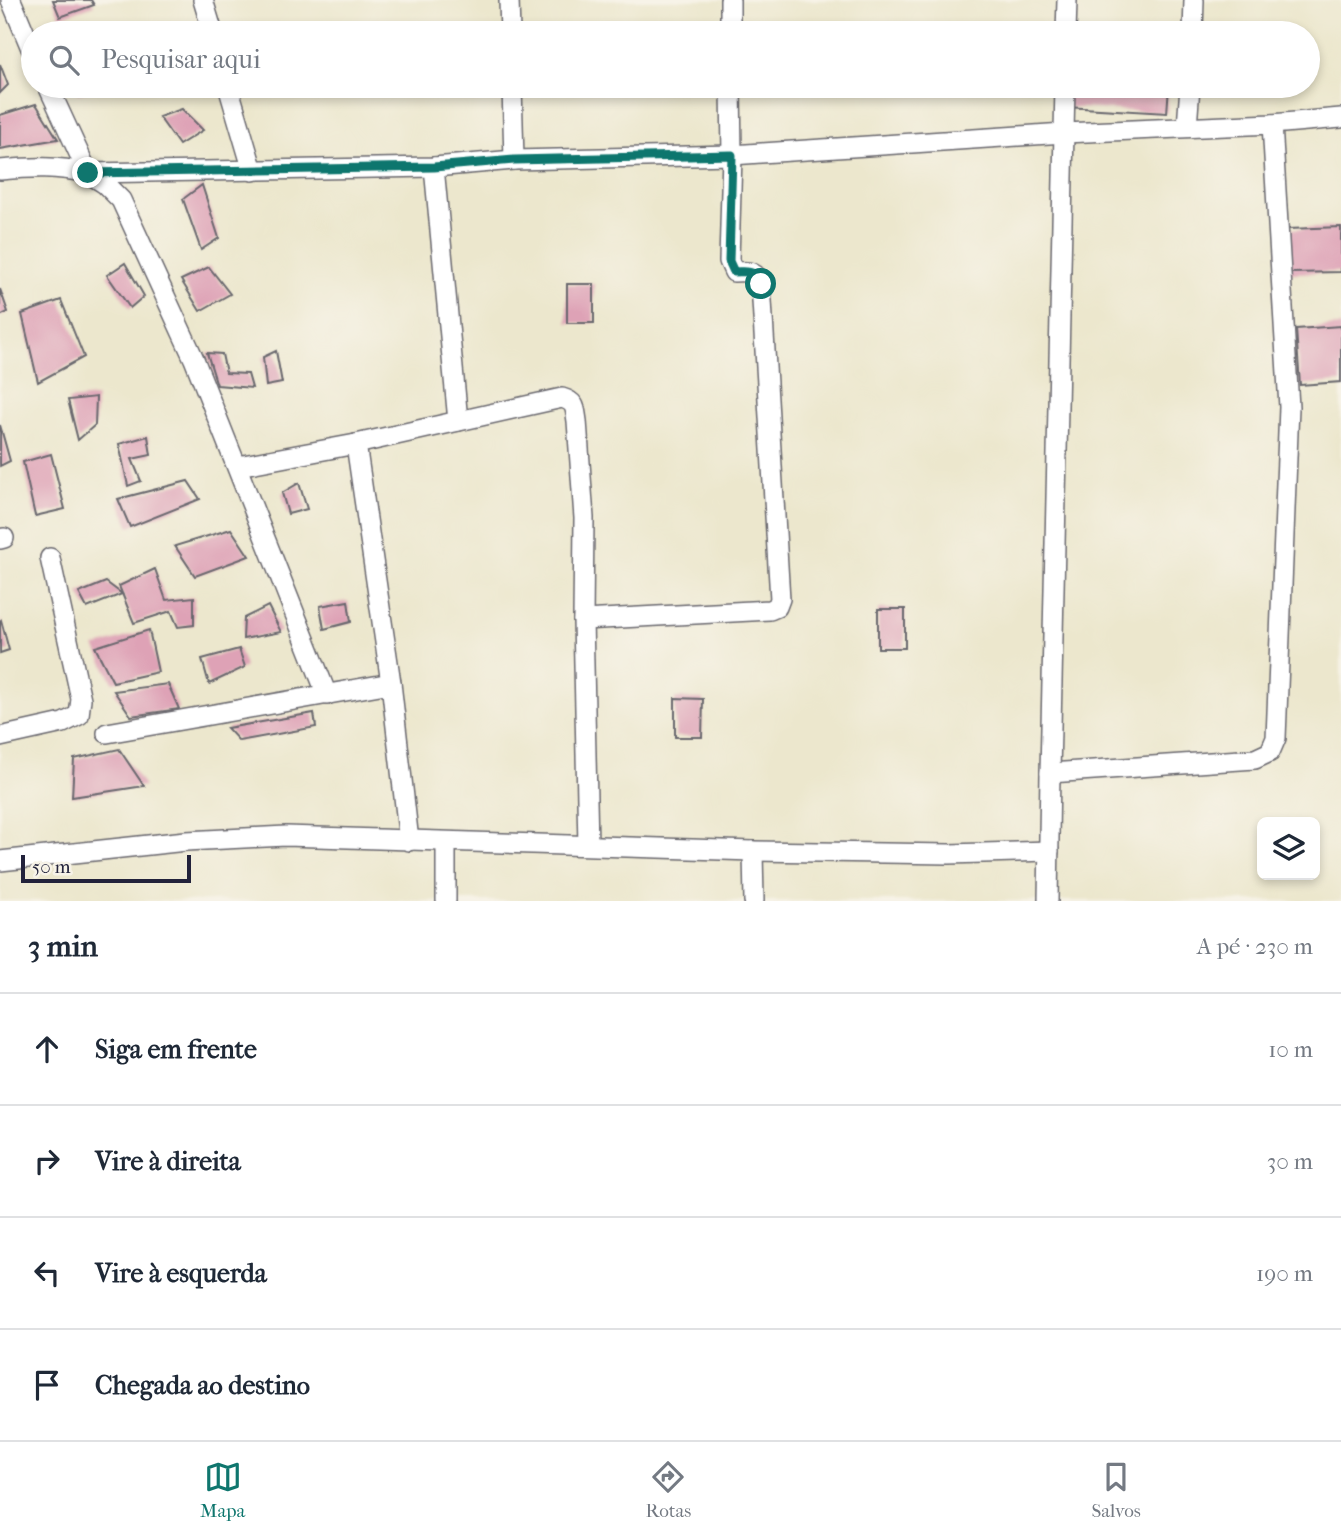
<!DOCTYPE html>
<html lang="pt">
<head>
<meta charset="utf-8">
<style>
	body { margin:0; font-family:"IM FELL French Canon",serif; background:#f6f6f7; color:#1f2937 }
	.controls { position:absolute; right:21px; bottom:21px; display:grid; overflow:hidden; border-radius:10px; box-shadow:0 4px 10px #0003 }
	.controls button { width:63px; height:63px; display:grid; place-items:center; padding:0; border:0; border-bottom:2px solid #e0e1e3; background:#fff; color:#1f2937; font:35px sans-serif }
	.scale { position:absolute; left:21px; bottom:18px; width:170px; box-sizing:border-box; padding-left:7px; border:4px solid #22223b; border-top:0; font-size:19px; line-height:24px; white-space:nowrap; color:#22223b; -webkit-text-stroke:5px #f7f3e8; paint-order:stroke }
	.stop { position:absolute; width:21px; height:21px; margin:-16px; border:5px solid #0f766e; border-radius:50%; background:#fff }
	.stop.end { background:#0f766e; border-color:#fff; box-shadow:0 2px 7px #0008 }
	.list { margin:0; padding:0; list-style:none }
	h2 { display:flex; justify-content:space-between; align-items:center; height:91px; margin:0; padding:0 28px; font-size:30px }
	h2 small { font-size:23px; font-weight:400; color:#747a83 }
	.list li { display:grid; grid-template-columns:46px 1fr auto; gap:21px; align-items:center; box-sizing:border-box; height:112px; padding:0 28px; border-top:2px solid #e0e1e3 }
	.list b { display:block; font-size:26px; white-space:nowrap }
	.list em { font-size:23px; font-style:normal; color:#747a83 }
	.icon { flex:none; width:38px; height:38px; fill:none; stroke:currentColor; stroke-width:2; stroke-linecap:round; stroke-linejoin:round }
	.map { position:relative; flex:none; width:1341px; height:901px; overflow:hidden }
	.search { position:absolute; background:#fff; box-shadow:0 4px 10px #0003; left:21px; right:21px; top:21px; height:77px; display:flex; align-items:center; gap:18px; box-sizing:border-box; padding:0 24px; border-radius:38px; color:#747a83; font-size:26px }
	.sheet { height:539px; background:#fff }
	nav { display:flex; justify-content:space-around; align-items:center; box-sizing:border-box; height:98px; border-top:2px solid #e0e1e3; background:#fff; font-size:19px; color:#747a83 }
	nav a { display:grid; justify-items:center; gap:4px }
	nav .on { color:#0f766e }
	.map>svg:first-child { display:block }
	.building { fill:#dea2b6 }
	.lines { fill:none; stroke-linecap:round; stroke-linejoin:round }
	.minor-casing { stroke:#69676e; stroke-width:22 }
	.minor { stroke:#fff; stroke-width:19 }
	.route { stroke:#0f766e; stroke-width:9 }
</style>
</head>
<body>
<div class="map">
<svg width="1341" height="901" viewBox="0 0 1341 901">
	<rect width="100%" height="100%" fill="#f7f3e8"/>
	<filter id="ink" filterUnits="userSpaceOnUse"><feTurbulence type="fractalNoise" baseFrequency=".0143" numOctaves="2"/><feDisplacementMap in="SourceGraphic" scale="14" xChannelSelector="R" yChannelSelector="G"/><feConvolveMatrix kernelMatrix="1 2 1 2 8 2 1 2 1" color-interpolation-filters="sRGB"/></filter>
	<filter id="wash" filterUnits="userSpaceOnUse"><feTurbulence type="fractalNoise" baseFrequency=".00686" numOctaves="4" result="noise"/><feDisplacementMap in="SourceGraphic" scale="28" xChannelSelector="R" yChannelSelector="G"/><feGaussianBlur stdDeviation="1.57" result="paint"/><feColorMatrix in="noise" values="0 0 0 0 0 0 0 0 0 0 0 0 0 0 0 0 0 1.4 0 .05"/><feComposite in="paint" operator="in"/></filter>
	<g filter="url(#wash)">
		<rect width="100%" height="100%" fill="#ece7cd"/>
		<g id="blocks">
			<g class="building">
				<path d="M53 0H91L94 5 60 17Z"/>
				<path d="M0 64 8 85 0 93Z"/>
				<path d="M73 86H108V87L78 94Z"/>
				<path d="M1067 86 1123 87V86H1169L1167 113 1066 107Z"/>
				<path d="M36 104 58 139 0 149V115Z"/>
				<path d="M182 109 203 130 179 145 159 117Z"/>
				<path d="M202 185 219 238 201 250 183 199Z"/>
				<path d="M1341 227V272L1289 273 1288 229Z"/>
				<path d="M125 263 144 296 130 308 107 275Z"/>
				<path d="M209 267 230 294 200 311 181 280Z"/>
				<rect x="567" y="284" width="27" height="39"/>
				<path d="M0 289 8 312 0 316Z"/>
				<path d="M61 300 84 357 38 382 22 314Z"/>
				<path d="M1341 326V382L1300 385 1296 329Z"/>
				<path d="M276 351 282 383 266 386 263 357Z"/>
				<path d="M207 353 222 354 226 373 248 374 252 388 217 385Z"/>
				<path d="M96 397 95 425 78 440 68 400Z"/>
				<path d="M0 425 10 461 0 466Z"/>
				<path d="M148 436 151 455 132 459 141 481 128 486 119 444Z"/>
				<path d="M51 454 65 509 35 516 23 462Z"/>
				<path d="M188 481 200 499 130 527 118 499Z"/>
				<path d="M299 483 307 509 288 514 282 493Z"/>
				<path d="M231 529 249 556 195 576 175 546Z"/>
				<path d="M155 569 166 600 194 597V625L178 627 171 611 134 623 119 586Z"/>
				<path d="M106 582 122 594 87 608 79 593Z"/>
				<path d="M348 601 351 622 324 629 320 606Z"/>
				<path d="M268 606 281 632 243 639 244 618Z"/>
				<rect x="878" y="609" width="27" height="39"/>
				<path d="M1 620 9 650 0 653V621Z"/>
				<path d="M149 630 158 672 113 682 95 647Z"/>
				<path d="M239 649 245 667 209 684 202 659Z"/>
				<path d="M168 684 179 709 131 716 114 691Z"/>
				<path d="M675 698 703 699 702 737H675Z"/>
				<path d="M314 713 316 727 239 741 227 728Z"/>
				<path d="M119 749 144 786 72 797 74 759Z"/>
			</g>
		</g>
	</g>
	<g filter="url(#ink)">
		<use href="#blocks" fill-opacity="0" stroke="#69676e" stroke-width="2"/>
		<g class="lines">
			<g class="minor-casing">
				<g id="minor">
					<path d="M11 0 33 53"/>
					<path d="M203 0 213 33"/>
					<path d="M509 0 510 33"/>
					<path d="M730 0V33"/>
					<path d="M1066 33 1067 0"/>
					<path d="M1193 33 1194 0"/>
					<path d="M48 86 88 173 105 184 121 200 194 359 327 695"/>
					<path d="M228 86 253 171"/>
					<path d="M512 86 514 160"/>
					<path d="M1187 127 1190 86"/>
					<path d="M434 167 458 421"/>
					<path d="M0 170C33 167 56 166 88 173L434 167 514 160 732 155 1064 133 1272 124 1341 118"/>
					<path d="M356 444 391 683 409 841"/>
					<path d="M238 466 356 444 562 398C576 402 575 408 577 421L584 518 583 620 588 845"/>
					<path d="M0 539 4 538"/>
					<path d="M583 620 770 610 777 607 780 599 761 284C755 269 747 272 734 272L729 261 732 155 731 86"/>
					<path d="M107 733 391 683"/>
					<path d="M0 737 63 723 79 715 81 699 50 558"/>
					<path d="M1050 773 1255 759 1270 752 1276 738 1289 407 1272 124"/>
					<path d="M753 851 754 901"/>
					<path d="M0 861 186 841 286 836 753 851 949 854 1049 851"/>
					<path d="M446 901V842"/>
					<path d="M1048 901 1050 773 1065 86"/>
				</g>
			</g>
			<use href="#minor" class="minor"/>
		</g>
	</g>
	<g class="lines" filter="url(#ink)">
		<path class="route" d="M88 173 434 167 514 160 732 155 729 261 734 272C747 272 755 269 761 284"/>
	</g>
</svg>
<div class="controls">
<button><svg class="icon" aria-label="layers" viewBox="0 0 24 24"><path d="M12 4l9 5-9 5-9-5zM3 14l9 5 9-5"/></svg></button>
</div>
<div class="scale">50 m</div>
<div class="stop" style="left:761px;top:284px"></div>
<div class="stop end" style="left:88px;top:173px"></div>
<div class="search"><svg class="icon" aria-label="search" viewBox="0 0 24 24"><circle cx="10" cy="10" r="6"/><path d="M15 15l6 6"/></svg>Pesquisar aqui</div>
</div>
<section class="sheet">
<h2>3 min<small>A pé · 230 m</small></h2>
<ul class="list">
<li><svg class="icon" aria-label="ahead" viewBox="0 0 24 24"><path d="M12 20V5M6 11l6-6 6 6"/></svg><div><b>Siga em frente</b></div><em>10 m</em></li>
<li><svg class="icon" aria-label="right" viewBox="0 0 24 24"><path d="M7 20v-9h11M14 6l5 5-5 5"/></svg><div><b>Vire à direita</b></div><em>30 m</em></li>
<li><svg class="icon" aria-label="left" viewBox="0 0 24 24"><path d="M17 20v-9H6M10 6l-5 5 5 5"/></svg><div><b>Vire à esquerda</b></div><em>190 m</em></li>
<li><svg class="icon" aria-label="arrive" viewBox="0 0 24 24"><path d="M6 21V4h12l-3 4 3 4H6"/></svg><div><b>Chegada ao destino</b></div></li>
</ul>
</section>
<nav>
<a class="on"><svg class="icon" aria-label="map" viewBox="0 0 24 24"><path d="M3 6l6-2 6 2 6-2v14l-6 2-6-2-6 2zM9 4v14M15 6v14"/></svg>Mapa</a>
<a><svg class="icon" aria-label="directions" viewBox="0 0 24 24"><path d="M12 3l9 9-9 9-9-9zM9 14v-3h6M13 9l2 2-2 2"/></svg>Rotas</a>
<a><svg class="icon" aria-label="saved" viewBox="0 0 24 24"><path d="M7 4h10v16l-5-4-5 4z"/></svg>Salvos</a>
</nav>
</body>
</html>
